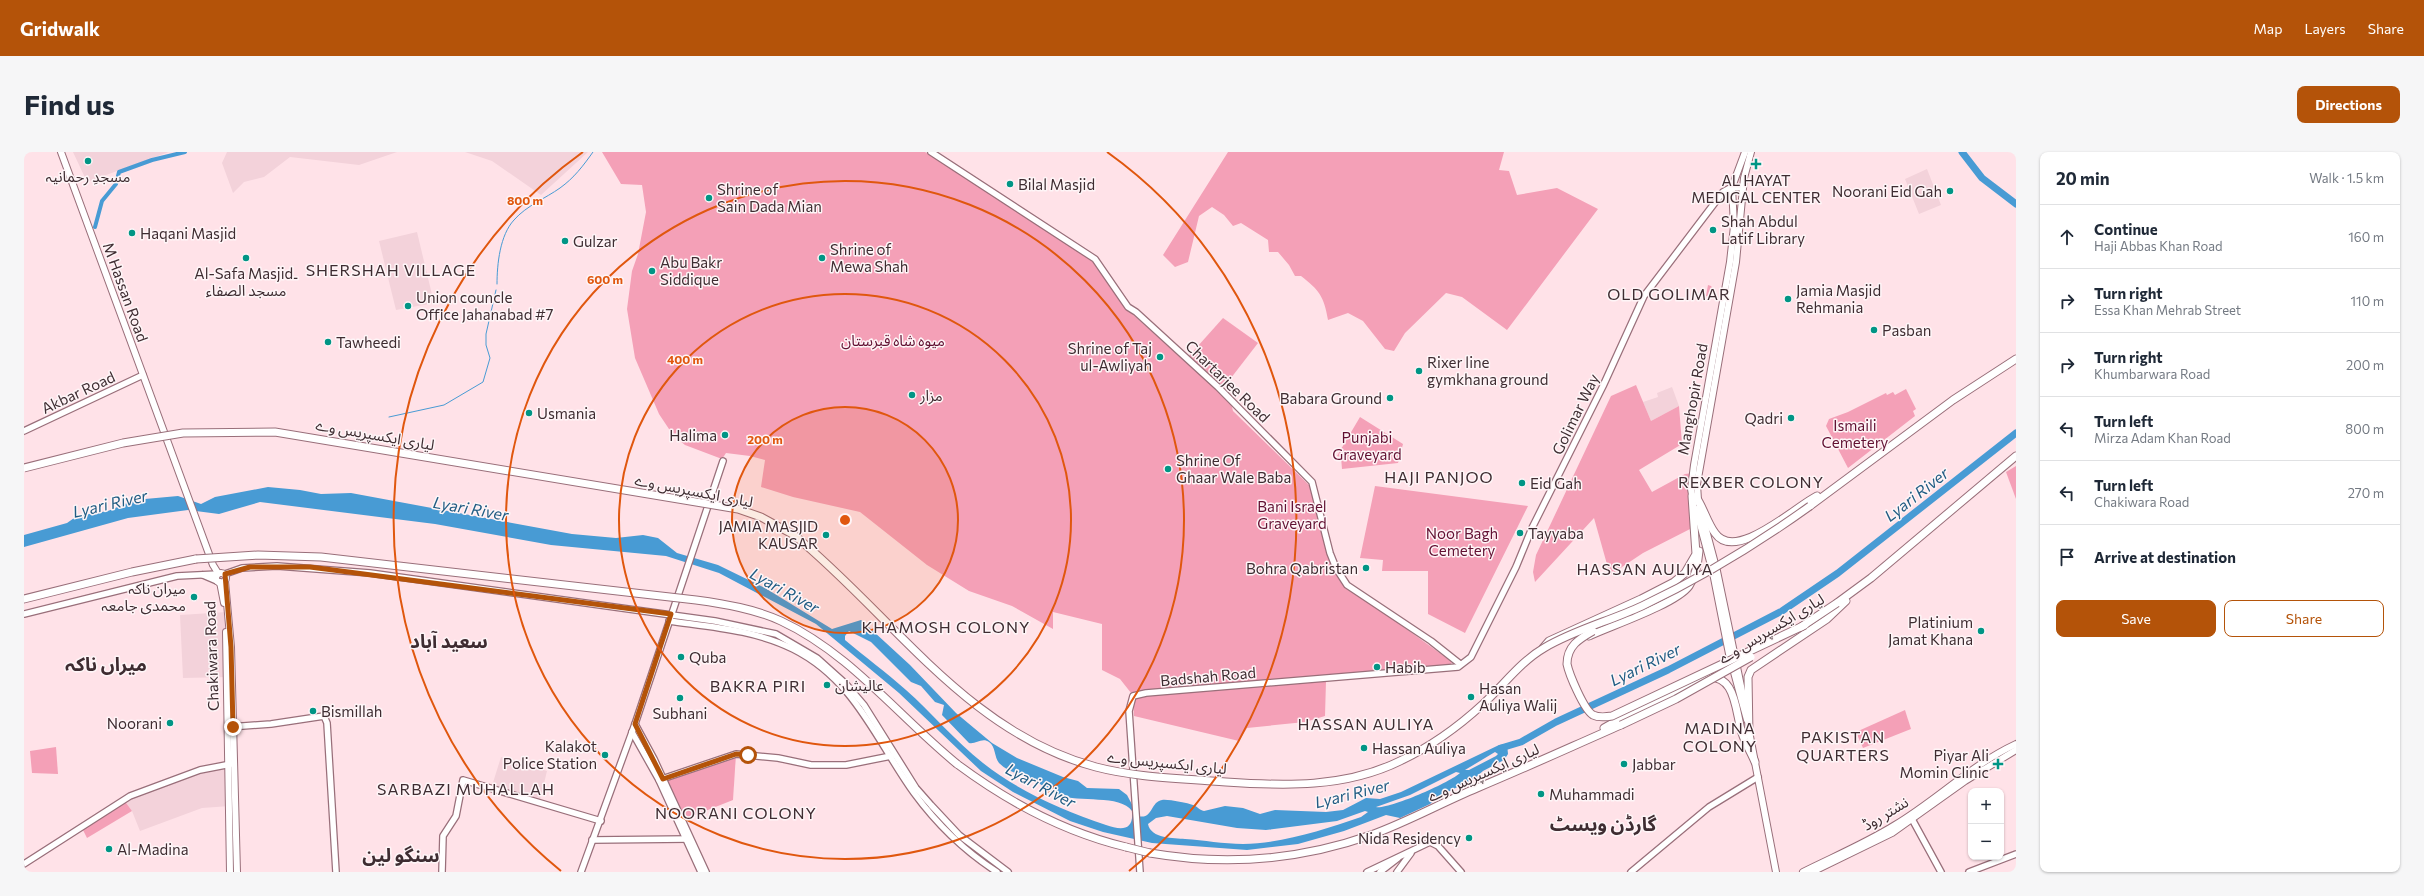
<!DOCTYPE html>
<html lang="en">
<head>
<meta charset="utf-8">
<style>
	body { margin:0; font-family:Commissioner,"Noto Sans Arabic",sans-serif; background:#f6f6f7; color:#1f2937 }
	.controls { position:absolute; right:12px; bottom:12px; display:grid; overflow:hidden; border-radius:8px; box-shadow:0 1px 3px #0004 }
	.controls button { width:36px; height:36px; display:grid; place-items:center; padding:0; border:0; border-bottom:1px solid #e0e1e3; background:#fff; color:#1f2937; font:20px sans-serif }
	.stop { position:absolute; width:12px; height:12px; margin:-9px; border:3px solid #b45309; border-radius:50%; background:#fff }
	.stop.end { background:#b45309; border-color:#fff; box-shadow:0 1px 4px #0008 }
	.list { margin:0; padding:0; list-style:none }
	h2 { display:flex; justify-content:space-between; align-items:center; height:52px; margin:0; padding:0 16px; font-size:17px }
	h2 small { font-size:13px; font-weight:400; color:#747a83 }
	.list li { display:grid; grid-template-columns:26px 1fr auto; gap:12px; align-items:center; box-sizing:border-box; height:64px; padding:0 16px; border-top:1px solid #e0e1e3 }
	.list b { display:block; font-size:15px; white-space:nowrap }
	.list p { margin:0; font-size:13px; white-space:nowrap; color:#747a83 }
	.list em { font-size:13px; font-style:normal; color:#747a83 }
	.actions { display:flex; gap:8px; padding:12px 16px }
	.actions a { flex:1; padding:9px 0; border:1px solid #b45309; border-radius:8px; text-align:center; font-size:14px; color:#b45309 }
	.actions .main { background:#b45309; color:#fff }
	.icon { flex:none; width:22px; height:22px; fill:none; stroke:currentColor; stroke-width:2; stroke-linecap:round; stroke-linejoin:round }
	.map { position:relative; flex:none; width:1992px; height:720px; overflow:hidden; border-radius:8px }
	header { display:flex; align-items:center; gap:24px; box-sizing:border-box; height:56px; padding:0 20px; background:#b45309; color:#fff }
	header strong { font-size:19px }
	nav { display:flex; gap:22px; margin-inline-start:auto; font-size:14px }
	.intro { display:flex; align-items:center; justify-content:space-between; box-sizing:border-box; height:96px; padding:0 24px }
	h1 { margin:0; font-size:28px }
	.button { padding:10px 18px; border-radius:8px; background:#b45309; color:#fff; font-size:14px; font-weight:700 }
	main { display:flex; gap:24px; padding:0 24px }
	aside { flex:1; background:#fff; border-radius:8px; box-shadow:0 1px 3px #0004 }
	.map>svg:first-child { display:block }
	.built { fill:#f3d2da }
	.green { fill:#f4a0b7 }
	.water { fill:#489bd4; fill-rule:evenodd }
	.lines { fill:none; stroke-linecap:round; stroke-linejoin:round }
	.stream { stroke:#489bd4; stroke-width:1 }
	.canal { stroke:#489bd4; stroke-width:4 }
	.river { stroke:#489bd4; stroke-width:7 }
	.secondary-casing { stroke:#996f7a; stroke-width:8 }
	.primary-casing { stroke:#996f7a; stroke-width:8 }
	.highway-casing { stroke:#996f7a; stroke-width:9 }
	.secondary { stroke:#fff; stroke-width:5.5 }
	.primary { stroke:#fff; stroke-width:6 }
	.highway { stroke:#fff; stroke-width:7 }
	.highway-bridge-casing { stroke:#996f7a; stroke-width:9; stroke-linecap:butt }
	.highway-bridge { stroke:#fff; stroke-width:7 }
	.route { stroke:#b45309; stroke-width:5 }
	.ring { fill:none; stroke:#e0570e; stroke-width:2 }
	.poi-dot { fill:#009585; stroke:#fef5f7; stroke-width:1.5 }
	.labels { text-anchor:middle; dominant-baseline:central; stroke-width:3; stroke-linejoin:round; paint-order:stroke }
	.poi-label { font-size:15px; fill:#3e2c31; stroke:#fef5f7; text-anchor:start }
	.street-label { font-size:15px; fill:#3e2c31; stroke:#fef5f7 }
	.park-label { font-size:15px; fill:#621032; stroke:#fef5f7 }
	.neighbourhood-label { font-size:16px; letter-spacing:1px; fill:#3e2c31; stroke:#fef5f7 }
	.water-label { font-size:16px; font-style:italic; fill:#215c83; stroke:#fef5f7 }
	.district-label { font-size:19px; font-weight:bold; fill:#3e2c31; stroke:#fef5f7 }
	.centre { fill:#e0570e; stroke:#fef5f7; stroke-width:2 }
	.ring-label { font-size:12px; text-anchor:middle; font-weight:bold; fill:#e0570e; stroke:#fef5f7; stroke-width:3; stroke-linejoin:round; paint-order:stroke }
</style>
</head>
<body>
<header>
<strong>Gridwalk</strong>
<nav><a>Map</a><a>Layers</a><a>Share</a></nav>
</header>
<div class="intro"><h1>Find us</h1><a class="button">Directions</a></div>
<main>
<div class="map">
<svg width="1992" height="720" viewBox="0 0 1992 720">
	<rect width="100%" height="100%" fill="#ffe2e8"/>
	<g class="built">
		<path d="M49 0H145L63 30Z"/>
		<path d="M203 0H373L335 13 266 5 240 25 220 30 209 41 198 11Z"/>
		<path d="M441 0H564L517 43 468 9Z"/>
		<path d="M1903 17 1917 53 1895 62 1881 27Z"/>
		<path d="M393 80 410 151 372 158 355 89Z"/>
		<path d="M1648 235 1655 254 1627 269 1619 250 1634 245 1633 241Z"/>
		<path d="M203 460 205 525 159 526 156 463Z"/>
		<path d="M477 605 523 619 515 652 467 637Z"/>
		<path d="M206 613V654L178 656 116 679 108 659 100 648 176 618Z"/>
	</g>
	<g class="green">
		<path d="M901 0 1066 106 1106 160 1207 251 1209 259 1287 335 1305 403 1322 433 1428 510 1426 513 1302 529 1301 564 1281 570 1223 576 1215 589 1110 564 1109 549 1111 546 1096 527 1078 518V472L1029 460V477L988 454 945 439 903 413 836 360 769 345 737 335 741 308 726 304 702 301 698 307 661 293 649 283 635 262 611 206 603 157 608 119 614 102 622 60 618 33 597 32 578 0Z"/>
		<path d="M1204 0H1480L1475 18 1485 19 1493 43 1533 36 1574 57 1483 178 1438 145 1422 141 1381 181 1370 199 1361 197 1339 169 1324 161 1304 168C1300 144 1295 138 1277 124H1271L1265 113 1254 100H1245L1244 88 1217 71 1209 74 1200 63 1188 55 1175 64 1164 110 1151 115 1139 103Z"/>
		<path d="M1684 133 1687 134 1692 142 1690 146 1682 144Z"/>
		<path d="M1199 166 1234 191 1200 235 1165 204Z"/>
		<path d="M1612 233 1627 269 1655 254 1658 292 1615 318 1628 340 1661 322 1669 321 1672 374 1619 401 1586 423 1570 366 1511 430 1509 420 1512 403 1587 244Z"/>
		<path d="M1882 237 1892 257 1889 259 1891 264 1824 316 1802 274 1805 267 1824 260 1862 241 1863 243 1869 240 1871 243Z"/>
		<path d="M1336 265 1379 292 1374 311 1318 317 1317 305 1313 304Z"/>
		<path d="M1992 314V347L1982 320Z"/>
		<path d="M1351 334 1504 354 1441 481 1404 462V419H1358L1359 408 1336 406Z"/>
		<path d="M1881 558 1887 577 1839 596 1832 580Z"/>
		<path d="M32 595 34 622 8 621 6 599Z"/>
		<path d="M712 602 709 648 656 669 637 631Z"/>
		<path d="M100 648 108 659 63 686 57 674Z"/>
	</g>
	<path class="water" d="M244 335 276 338 297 342 327 341 548 382 592 386 619 383 634 386 653 401 694 413 741 436 808 477 837 468 886 513 932 561 968 591 993 606 1039 625 1054 629 1063 636 1095 637 1103 643 1114 664C1129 668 1126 650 1138 648 1144 647 1163 651 1169 653 1173 654 1175 658 1180 659L1201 654 1219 656 1236 662 1251 658 1302 660 1319 658 1342 646 1356 647 1377 640 1475 593 1483 592 1484 602 1480 608 1459 619 1451 626 1416 644 1406 652 1376 666 1362 663 1320 679 1274 692 1223 698 1128 691 1079 680 1046 669 989 640 957 619 875 541 792 472 695 421 642 404 527 393 411 372 236 350 195 362 164 358 104 366 0 395V383L43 371 53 364 84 359 110 348 154 344 177 352 191 345ZM825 479 847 490 887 530 897 534 911 550 920 553 918 563 945 591C951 593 958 585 965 590 972 595 970 605 975 611 985 621 999 623 1011 629 1019 633 1026 640 1035 643 1055 651 1096 642 1108 659 1110 680 1096 678 1082 673 1038 658 996 640 959 611 931 589 908 561 882 538 862 520 841 505 821 488V484ZM1471 600 1474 602 1472 604 1445 618H1441ZM1432 620 1436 621C1427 630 1364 658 1352 655L1386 643ZM1341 659 1344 660 1337 665C1299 678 1260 691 1219 692 1199 692 1180 688 1161 687 1150 686 1127 687 1124 672L1132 666 1143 664 1213 676 1242 678 1313 669Z"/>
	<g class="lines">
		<g class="stream">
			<path d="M473 132C473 112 476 83 490 68 502 54 522 46 536 36 550 26 559 14 569 0"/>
			<path d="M365 265 420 253 459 230 466 206 462 193V182L472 138"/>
		</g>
		<path class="canal" d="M71 75 78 49 92 32 95 20 128 8 161 0"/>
		<g class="river">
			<path d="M1938 0 1958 26 1992 52"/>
			<path d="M1477 596 1497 590 1532 570 1644 518 1758 459 1814 421 1992 281"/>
		</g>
		<g class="secondary-casing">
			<g id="secondary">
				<path d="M907 0 1071 107 1104 155 1112 160 1194 235 1288 330 1306 401 1312 416 1323 433 1407 489 1436 512"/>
				<path d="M0 279 119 223"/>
				<path d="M201 422 218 416 253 414 346 421 691 469 752 482 793 506 822 532 840 553 892 636 907 653 935 683 984 720"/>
				<path d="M179 423 193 429"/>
				<path d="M0 462 153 424 194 422"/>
				<path d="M645 469C687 475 731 478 769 497 831 528 852 588 890 641 912 671 942 700 973 720"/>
				<path d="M611 572 630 607 682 720"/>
				<path d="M206 575 247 572 300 564 303 571 312 720"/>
				<path d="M608 580 635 628 677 720"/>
				<path d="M635 628 712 602 754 606 787 613H822L867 604"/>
				<path d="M1888 667 1917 720"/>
				<path d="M568 688 665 687"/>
				<path d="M0 712 106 644 176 618 207 612"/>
				<path d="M418 720 419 684 432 664 439 628 577 669"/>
				<path d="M557 720 611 572 699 309"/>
				<path d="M1116 720 1105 559 1109 544 1122 541 1434 515 1447 505 1492 415 1508 376 1579 234 1620 144 1699 40 1708 35 1718 36"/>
				<path d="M1343 720 1406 690 1414 694 1437 720"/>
				<path d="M1356 720 1374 706"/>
				<path d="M1373 720 1387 701"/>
				<path d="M1607 720 1685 655 1734 625"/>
				<path d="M1945 720 1992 702"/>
			</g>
		</g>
		<g class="primary-casing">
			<g id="primary">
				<path d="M37 0 189 413 194 421"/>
				<path d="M1669 348 1667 337 1670 313 1706 110 1710 74 1708 35 1721 0"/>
				<path d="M1672 357 1689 421 1705 502 1723 568"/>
				<circle cx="197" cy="426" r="5"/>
				<path d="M201 429 207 495 213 720"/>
				<path d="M196 430 200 451"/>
				<path d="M202 480 206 720"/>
				<path d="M1722 558 1693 419 1674 348 1673 332 1712 110 1720 26 1727 0"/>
				<path d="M1725 579 1752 720"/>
				<path d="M1779 720C1809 705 1842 691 1871 673 1913 648 1947 613 1992 592"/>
				<path d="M1788 720 1868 681 1941 629 1992 598"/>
			</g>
		</g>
		<g class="highway-casing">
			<g id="highway">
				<path d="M1674 348C1680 358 1684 372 1691 381 1711 411 1771 355 1793 344"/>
				<path d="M1786 354 1929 248 1992 207"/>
				<path d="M0 447 108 420 172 407"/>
				<path d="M1813 451 1847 426 1992 304"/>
				<path d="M1565 484C1586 474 1652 452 1665 434 1672 424 1674 411 1675 399"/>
				<path d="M1519 496 1525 489 1617 447 1650 430 1661 421 1672 402 1668 344"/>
				<path d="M1580 576 1605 562 1679 526C1713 519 1711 560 1718 581 1721 591 1727 600 1731 610"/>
				<path d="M1725 583 1724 525 1727 518 1803 467 1822 449"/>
				<path d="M933 612C984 650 1040 680 1102 695"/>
				<path d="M1126 701C1201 714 1276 708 1347 683 1383 670 1417 651 1453 636 1501 616 1549 594 1597 573"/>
			</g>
		</g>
		<use href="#secondary" class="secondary"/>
		<use href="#primary" class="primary"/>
		<use href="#highway" class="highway"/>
		<g class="highway-bridge-casing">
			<g id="highway-bridge">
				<path d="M0 316 99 291 159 281 251 280 714 357 737 365 770 383C868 463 943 581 1072 615 1114 626 1158 626 1202 630 1260 634 1321 636 1376 609 1406 595 1434 575 1459 552 1479 534 1496 510 1520 496 1550 478 1586 469 1618 454 1677 426 1733 392 1786 354"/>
				<path d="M172 407 234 403 297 405 672 448C701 452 731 457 757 469 826 501 875 565 933 612"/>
				<path d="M1777 475 1813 451"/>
				<path d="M1569 479C1555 487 1543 494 1543 512 1545 522 1560 558 1569 563 1575 566 1582 565 1588 564L1781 473"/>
				<path d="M1597 573 1652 547 1727 505"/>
				<path d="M1102 695 1126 701"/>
			</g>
		</g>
		<use href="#highway-bridge" class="highway-bridge"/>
	</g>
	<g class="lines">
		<path class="route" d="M209 575 207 495 201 422 226 415H286L647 462 611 572 639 627 712 602 724 603"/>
	</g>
	<circle cx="821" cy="368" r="113" fill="#e0570e" fill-opacity=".12"/>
	<g class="ring">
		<circle cx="821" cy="368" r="113"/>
		<circle cx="821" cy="368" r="226"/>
		<circle cx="821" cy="368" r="339"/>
		<path d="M537 719A452 452 0 0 1 559 0M1083 0A452 452 0 0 1 1105 719"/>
	</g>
	<g class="poi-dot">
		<circle cx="64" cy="9" r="4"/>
		<path d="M1730 6h4v4h4v4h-4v4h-4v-4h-4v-4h4z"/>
		<circle cx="986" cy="32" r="4"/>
		<circle cx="1926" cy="39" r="4"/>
		<circle cx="685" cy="46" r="4"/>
		<circle cx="1689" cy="78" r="4"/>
		<circle cx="108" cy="81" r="4"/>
		<circle cx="541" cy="89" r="4"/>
		<circle cx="222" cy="106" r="4"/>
		<circle cx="798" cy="106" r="4"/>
		<circle cx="628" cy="119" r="4"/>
		<circle cx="1764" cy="147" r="4"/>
		<circle cx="384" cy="154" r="4"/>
		<circle cx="1850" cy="178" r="4"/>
		<circle cx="304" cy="190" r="4"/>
		<circle cx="1136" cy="205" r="4"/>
		<circle cx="1395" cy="219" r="4"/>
		<circle cx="888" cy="243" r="4"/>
		<circle cx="1366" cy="246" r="4"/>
		<circle cx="505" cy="261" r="4"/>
		<circle cx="1767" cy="266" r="4"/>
		<circle cx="701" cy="283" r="4"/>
		<circle cx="1144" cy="317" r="4"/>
		<circle cx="1498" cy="331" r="4"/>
		<circle cx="1496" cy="381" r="4"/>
		<circle cx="802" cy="383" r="4"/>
		<circle cx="1342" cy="416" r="4"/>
		<circle cx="170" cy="445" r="4"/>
		<circle cx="1957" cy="479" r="4"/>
		<circle cx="657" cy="505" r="4"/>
		<circle cx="1353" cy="515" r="4"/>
		<circle cx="803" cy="533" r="4"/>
		<circle cx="1447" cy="545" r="4"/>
		<circle cx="656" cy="546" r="4"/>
		<circle cx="289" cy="559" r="4"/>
		<circle cx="146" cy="571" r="4"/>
		<circle cx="1340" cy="596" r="4"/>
		<circle cx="581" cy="603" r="4"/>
		<circle cx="1600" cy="612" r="4"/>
		<path d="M1972 606h4v4h4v4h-4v4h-4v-4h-4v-4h4z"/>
		<circle cx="1517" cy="642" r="4"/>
		<circle cx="1445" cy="686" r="4"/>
		<circle cx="85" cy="697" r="4"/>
	</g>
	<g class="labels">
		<g class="poi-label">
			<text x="64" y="24" text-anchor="middle">مسجدِ رحمانیہ</text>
			<text x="1732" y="28" text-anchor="middle">AL HAYAT<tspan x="1732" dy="17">MEDICAL CENTER</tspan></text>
			<text x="994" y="32">Bilal Masjid</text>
			<text x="693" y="37">Shrine of<tspan x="693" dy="17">Sain Dada Mian</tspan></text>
			<text x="1918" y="39" text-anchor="end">Noorani Eid Gah</text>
			<text x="1697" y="69">Shah Abdul<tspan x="1697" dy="17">Latif Library</tspan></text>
			<text x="116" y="81">Haqani Masjid</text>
			<text x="549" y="89">Gulzar</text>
			<text x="806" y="97">Shrine of<tspan x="806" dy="17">Mewa Shah</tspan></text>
			<text x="636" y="110">Abu Bakr<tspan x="636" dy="17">Siddique</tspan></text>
			<text x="222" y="121" text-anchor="middle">Al-Safa Masjid۔<tspan x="222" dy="17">مسجد الصفاء</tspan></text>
			<text x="1772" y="138">Jamia Masjid<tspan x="1772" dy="17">Rehmania</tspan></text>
			<text x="392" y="145">Union councle<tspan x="392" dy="17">Office Jahanabad #7</tspan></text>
			<text x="1858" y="178">Pasban</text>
			<text x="312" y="190">Tawheedi</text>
			<text x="1128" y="196" text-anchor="end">Shrine of Taj<tspan x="1128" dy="17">ul-Awliyah</tspan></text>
			<text x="1403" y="210">Rixer line<tspan x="1403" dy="17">gymkhana ground</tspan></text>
			<text x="896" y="243">مزار</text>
			<text x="1358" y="246" text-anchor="end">Babara Ground</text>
			<text x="513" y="261">Usmania</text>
			<text x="1759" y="266" text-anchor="end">Qadri</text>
			<text x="693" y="283" text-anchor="end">Halima</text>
			<text x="1152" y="308">Shrine Of<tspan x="1152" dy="17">Ghaar Wale Baba</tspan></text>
			<text x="1506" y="331">Eid Gah</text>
			<text x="794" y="374" text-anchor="end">JAMIA MASJID<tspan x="794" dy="17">KAUSAR</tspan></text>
			<text x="1504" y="381">Tayyaba</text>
			<text x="1334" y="416" text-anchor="end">Bohra Qabristan</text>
			<text x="162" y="436" text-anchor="end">میران ناکہ<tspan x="162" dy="17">محمدی جامعہ</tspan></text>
			<text x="1949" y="470" text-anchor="end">Platinium<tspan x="1949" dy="17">Jamat Khana</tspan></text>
			<text x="665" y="505">Quba</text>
			<text x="1361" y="515">Habib</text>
			<text x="811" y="533">عالیشان</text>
			<text x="1455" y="536">Hasan<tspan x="1455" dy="17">Auliya Walij</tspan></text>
			<text x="297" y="559">Bismillah</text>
			<text x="656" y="561" text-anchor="middle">Subhani</text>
			<text x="138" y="571" text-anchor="end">Noorani</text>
			<text x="573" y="594" text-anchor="end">Kalakot<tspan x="573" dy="17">Police Station</tspan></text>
			<text x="1348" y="596">Hassan Auliya</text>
			<text x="1965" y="603" text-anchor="end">Piyar Ali<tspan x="1965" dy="17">Momin Clinic</tspan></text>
			<text x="1608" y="612">Jabbar</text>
			<text x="1525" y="642">Muhammadi</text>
			<text x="1437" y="686" text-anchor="end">Nida Residency</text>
			<text x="93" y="697">Al-Madina</text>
		</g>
		<g class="street-label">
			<text transform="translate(102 140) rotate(70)">M Hassan Road</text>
			<text transform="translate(1204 229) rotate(44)">Chartarjee Road</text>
			<text transform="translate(54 240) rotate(-25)">Akbar Road</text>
			<text transform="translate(1668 247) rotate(-80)">Manghopir Road</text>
			<text transform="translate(1551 262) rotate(-64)">Golimar Way</text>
			<text transform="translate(351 282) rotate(10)">لیاری ایکسپریس وے</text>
			<text transform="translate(670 338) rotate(11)">لیاری ایکسپریس وے</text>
			<text transform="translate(1747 476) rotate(-31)">لیاری ایکسپریس وے</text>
			<text transform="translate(187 504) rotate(-92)">Chakiwara Road</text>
			<text transform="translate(1184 524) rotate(-5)">Badshah Road</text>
			<text transform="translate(1143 610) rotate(6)">لیاری ایکسپریس وے</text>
			<text transform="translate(1459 620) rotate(-24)">لیاری ایکسپریس وے</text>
			<text transform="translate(1861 661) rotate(-31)">نشتر روڈ</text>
		</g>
		<g class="park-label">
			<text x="869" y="188">میوہ شاہ قبرستان</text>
			<text x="1831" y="273">Ismaili<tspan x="1831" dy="17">Cemetery</tspan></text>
			<text x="1343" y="285">Punjabi<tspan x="1343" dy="17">Graveyard</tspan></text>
			<text x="1268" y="354">Bani Israel<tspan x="1268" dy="17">Graveyard</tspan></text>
			<text x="1438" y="381">Noor Bagh<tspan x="1438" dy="17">Cemetery</tspan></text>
		</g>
		<g class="neighbourhood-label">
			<text x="367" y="117">SHERSHAH VILLAGE</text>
			<text x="1645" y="141">OLD GOLIMAR</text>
			<text x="1415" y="324">HAJI PANJOO</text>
			<text x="1727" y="329">REXBER COLONY</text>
			<text x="1621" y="416">HASSAN AULIYA</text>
			<text x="922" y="474">KHAMOSH COLONY</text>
			<text x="734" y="533">BAKRA PIRI</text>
			<text x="1342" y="571">HASSAN AULIYA</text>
			<text x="1696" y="575">MADINA<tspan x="1696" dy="18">COLONY</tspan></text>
			<text x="1819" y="584">PAKISTAN<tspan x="1819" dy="18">QUARTERS</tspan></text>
			<text x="442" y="636">SARBAZI MUHALLAH</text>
			<text x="712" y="660">NOORANI COLONY</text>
		</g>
		<g class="water-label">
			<text transform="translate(1892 342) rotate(-38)">Lyari River</text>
			<text transform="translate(86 351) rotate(-13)">Lyari River</text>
			<text transform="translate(447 356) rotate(10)">Lyari River</text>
			<text transform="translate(761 438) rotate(29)">Lyari River</text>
			<text transform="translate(1621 512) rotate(-26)">Lyari River</text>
			<text transform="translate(1017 633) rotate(28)">Lyari River</text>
			<text transform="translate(1328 641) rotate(-14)">Lyari River</text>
		</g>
		<g class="district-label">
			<text x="425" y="488">سعید آباد</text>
			<text x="82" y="511">میراں ناکہ</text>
			<text x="1579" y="671">گارڈن ویسٹ</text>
			<text x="377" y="702">سنگو لین</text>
		</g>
	</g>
	<circle cx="821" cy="368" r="6" class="centre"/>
	<g class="ring-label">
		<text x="501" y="53">800 m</text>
		<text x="581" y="132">600 m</text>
		<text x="661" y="212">400 m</text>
		<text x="741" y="292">200 m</text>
	</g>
</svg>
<div class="controls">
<button>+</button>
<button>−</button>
</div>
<div class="stop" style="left:724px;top:603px"></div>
<div class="stop end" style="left:209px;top:575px"></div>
</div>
<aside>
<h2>20 min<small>Walk · 1.5 km</small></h2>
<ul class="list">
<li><svg class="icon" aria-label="ahead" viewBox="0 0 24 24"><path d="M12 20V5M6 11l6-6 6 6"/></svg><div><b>Continue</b><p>Haji Abbas Khan Road</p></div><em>160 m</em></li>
<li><svg class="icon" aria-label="right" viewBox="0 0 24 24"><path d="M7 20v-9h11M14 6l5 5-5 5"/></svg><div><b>Turn right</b><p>Essa Khan Mehrab Street</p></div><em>110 m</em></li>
<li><svg class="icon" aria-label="right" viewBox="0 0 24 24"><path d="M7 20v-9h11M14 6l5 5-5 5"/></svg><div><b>Turn right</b><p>Khumbarwara Road</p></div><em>200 m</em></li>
<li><svg class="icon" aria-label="left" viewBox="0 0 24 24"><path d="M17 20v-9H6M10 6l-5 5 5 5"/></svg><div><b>Turn left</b><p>Mirza Adam Khan Road</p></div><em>800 m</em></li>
<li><svg class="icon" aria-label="left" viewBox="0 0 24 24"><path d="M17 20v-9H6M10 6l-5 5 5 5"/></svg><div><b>Turn left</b><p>Chakiwara Road</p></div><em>270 m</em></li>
<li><svg class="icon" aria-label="arrive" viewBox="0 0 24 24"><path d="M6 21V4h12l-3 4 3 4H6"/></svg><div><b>Arrive at destination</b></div></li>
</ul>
<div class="actions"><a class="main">Save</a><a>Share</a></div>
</aside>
</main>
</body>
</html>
